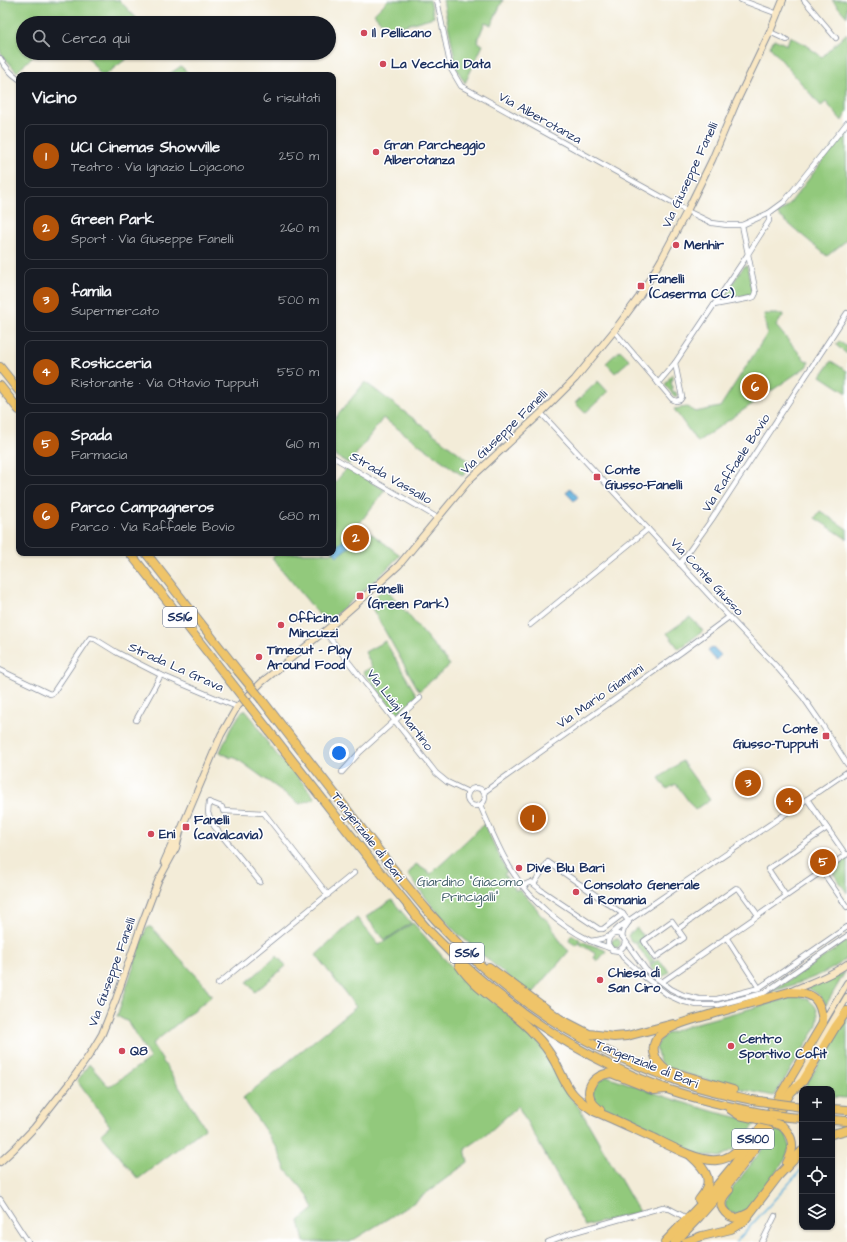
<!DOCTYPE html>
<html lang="it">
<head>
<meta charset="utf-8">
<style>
	body { margin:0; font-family:"Architects Daughter",sans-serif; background:#20242c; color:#f1f3f6 }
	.controls { position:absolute; right:12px; bottom:12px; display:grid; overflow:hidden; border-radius:8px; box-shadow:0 1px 3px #0004 }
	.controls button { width:36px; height:36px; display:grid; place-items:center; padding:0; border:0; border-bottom:1px solid #363941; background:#171b24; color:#f1f3f6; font:20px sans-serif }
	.you { position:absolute; left:339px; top:753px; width:14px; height:14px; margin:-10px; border:3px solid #fff; border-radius:50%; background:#1a73e8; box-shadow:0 0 0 6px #1a73e833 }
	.badge { display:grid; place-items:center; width:26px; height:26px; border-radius:50%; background:#b45309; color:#fff; font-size:13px; font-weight:700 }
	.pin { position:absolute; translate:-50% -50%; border:2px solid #fff; box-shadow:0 1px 4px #0006 }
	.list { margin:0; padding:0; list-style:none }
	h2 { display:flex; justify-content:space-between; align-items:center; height:52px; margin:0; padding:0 16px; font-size:17px }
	h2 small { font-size:13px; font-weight:400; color:#9ea1a6 }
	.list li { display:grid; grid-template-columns:26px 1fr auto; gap:12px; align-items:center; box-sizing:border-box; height:64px; margin:0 8px 8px; padding:0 8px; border:1px solid #363941; border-radius:8px }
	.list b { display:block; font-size:15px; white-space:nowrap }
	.list p { margin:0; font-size:13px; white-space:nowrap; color:#9ea1a6 }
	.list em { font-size:13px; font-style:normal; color:#9ea1a6 }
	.icon { flex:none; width:22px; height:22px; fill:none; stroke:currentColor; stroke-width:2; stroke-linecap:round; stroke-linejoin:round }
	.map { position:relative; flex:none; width:847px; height:1242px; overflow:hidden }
	.search { position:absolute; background:#171b24; box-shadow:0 1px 3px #0004; left:16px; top:16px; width:320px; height:44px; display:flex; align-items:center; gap:10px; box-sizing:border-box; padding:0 14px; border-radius:22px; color:#9ea1a6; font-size:15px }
	.panel { position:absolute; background:#171b24; box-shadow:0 1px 3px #0004; left:16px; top:72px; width:320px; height:484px; border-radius:8px }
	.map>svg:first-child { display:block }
	.green { fill:#92c97c; stroke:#567c6d }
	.water { fill:#61b0db; stroke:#3e709c }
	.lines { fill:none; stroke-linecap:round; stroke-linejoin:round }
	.stream { stroke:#61b0db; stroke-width:1.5 }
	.street-casing { stroke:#878e9b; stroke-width:6 }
	.secondary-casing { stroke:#878e9b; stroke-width:8 }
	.highway-casing { stroke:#878e9b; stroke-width:10 }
	.street { stroke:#fff; stroke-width:4.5 }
	.secondary { stroke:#f9e7c3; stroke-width:6 }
	.highway { stroke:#efc469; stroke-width:8 }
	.highway-bridge-casing { stroke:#878e9b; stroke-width:10; stroke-linecap:butt }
	.highway-bridge { stroke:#efc469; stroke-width:8 }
	.poi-dot { fill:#d1495b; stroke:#fff; stroke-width:1.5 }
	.labels { text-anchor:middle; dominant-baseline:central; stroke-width:3; stroke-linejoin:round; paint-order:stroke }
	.shield { fill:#fff; stroke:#5f6d8e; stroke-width:1 }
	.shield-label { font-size:12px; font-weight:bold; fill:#1b2f5e }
	.poi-label { font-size:13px; font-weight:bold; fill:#1b2f5e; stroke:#fff; text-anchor:start }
	.street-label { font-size:13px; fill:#1b2f5e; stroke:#fff }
	.park-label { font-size:13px; fill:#3f5d67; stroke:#fff }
</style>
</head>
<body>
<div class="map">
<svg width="847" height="1242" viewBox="0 0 847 1242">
	<rect width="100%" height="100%" fill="#fff"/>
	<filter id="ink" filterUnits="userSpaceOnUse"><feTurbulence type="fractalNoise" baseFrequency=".025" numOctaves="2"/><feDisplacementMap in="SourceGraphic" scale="8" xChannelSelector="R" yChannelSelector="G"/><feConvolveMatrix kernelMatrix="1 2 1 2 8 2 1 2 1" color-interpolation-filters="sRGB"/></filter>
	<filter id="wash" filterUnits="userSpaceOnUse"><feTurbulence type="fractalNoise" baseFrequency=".012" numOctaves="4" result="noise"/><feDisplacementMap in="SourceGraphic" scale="16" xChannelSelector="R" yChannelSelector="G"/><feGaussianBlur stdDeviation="0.9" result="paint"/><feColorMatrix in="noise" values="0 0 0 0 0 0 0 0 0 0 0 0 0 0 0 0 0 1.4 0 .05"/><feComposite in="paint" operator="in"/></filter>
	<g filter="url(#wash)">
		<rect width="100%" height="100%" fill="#f3ecd8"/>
		<g class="green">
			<path d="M0 0H119L141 23H23V53H36L17 72 0 52Z"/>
			<path d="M388 0H430L434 17 388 30 374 14Z"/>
			<path d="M443 0H503L491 25 485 22 477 42 483 45 465 83 457 69Z"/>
			<path d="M832 0H846L847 1V17Z"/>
			<path d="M847 33V111L842 121 826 102 821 106 770 47 774 39 787 45 790 36 804 44 822 57Z"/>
			<path d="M85 53H134L105 75H101Z"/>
			<path d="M181 66 190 75H168Z"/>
			<path d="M846 131 847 240 827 256 777 214 787 207Z"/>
			<path d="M744 266H747L752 293 751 294 724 300 722 299Z"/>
			<path d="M764 314H784L776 326 805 360 809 362 806 367 697 442 674 409 687 407 695 412 720 407 767 334Z"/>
			<path d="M839 341 847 347V354L836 345Z"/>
			<path d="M620 350 630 360 615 373 606 363Z"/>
			<path d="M831 361 847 371V393L821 376Z"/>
			<path d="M672 374 673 380H671L673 392H676L677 396 675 397 665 385Z"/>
			<path d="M598 381 608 392 585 413 575 403Z"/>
			<path d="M365 382 472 463 466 468V472L463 476 383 418 349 464 333 454V421Z"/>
			<path d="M347 468 385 490 359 524 400 555 379 577 326 623 272 558 277 553H333V485Z"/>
			<path d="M820 511 847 529V539L815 518Z"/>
			<path d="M385 587 450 665 419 691 369 603Z"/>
			<path d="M690 617 703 631 679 649 667 633Z"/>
			<path d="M385 641 417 696 397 714 363 672 372 667 365 652Z"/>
			<path d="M245 710 255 722 264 738 281 760 294 772 315 798 300 804 233 756 231 758 220 752 230 730 242 711 244 712Z"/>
			<path d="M682 761 710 800 695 810 676 784 667 789 659 778Z"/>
			<path d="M484 824 507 872 504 874 516 890 519 889 537 909C539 916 546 918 550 924 557 933 559 944 569 951L534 992 529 995 456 932 433 907 408 874 416 864 431 874Z"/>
			<path d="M847 858V893L831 870Z"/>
			<path d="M392 900 411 923 385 940 366 917Z"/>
			<path d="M357 918 379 945 413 923 448 963 478 990 507 1013 540 1044 550 1060 570 1097 580 1109 639 1212 585 1226 518 1106 487 1134 465 1149 468 1162 413 1203 350 1242H304L299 1221 314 1209 307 1194 286 1170 277 1148 243 1098 356 1007 316 955Z"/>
			<path d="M149 927H151L203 983 209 993 213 995 152 1044 205 1128 138 1179 101 1134 110 1126 77 1081 89 1064 109 1087 150 1058 128 1022 117 1016 146 929Z"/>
			<path d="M637 928 644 937 635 943 631 941 628 936 629 934Z"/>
			<path d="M572 935 581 940 577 946 569 941 570 937Z"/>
			<circle cx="616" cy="943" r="4.5"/>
			<path d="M582 941C590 946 599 946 606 951L598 961 594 958 596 954 580 944Z"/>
			<path d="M640 941 654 961 650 963 636 944Z"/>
			<path d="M847 941V958C827 976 791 985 766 994L799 974Z"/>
			<path d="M277 956 286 966 255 992 247 982Z"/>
			<path d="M659 959 664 967 665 966 669 972 661 978 651 968 650 965Z"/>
			<path d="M845 972 826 1005C822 997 815 991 807 988L828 981Z"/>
			<path d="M797 996C809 998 819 1005 818 1018 818 1027 811 1036 807 1043 796 1061 786 1078 774 1096L734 1088 666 1068 660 1062 656 1048 660 1040 666 1034 697 1023Z"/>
			<path d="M847 1019V1098L832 1097V1089H804L842 1025Z"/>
			<path d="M607 1076 675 1100 715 1112 757 1122 736 1148 720 1157 700 1155 670 1139 603 1109C594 1102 592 1097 593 1086Z"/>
			<path d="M778 1128 786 1134 790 1146 785 1160 745 1212 737 1215 727 1211 725 1204 729 1193 748 1168Z"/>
		</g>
		<g class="water">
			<path d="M570 488 578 497 574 501 566 493Z"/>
			<path d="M345 539 350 546 337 556 333 551V549Z"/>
			<path d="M713 647 721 655 716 660 708 651Z"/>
		</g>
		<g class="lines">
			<path class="stream" d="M736 1242 802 1169"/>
		</g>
	</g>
	<g filter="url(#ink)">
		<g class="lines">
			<g class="street-casing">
				<g id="street">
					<path d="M437 0 451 69 461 86 687 211 712 223 727 225H742L769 213 784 202 847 123"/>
					<path d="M741 0 778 14"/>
					<path d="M804 0 836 38"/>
					<path d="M770 32 787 40"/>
					<path d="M0 58C5 67 10 73 19 79"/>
					<path d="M714 305 751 298 754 297 756 293 742 225"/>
					<path d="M614 331 672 399 676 401 680 400 682 397 675 363"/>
					<path d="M658 383 675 363 748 254 769 221V213"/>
					<path d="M541 413 732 620 775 665 803 697 821 723 847 764"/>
					<path d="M333 457 438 518"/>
					<path d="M680 564 712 519 847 313"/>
					<path d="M530 625 648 529"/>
					<path d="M325 632 436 773 447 782 468 792"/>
					<path d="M0 670 50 694 53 693 87 642 90 638 95 639 116 652 161 675 237 707"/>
					<path d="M136 720 161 675"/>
					<path d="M342 772 360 752 420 698"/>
					<circle cx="476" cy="797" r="9"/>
					<path d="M484 792 683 651 729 617"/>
					<path d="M807 799 846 855"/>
					<path d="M480 805C490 827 499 851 512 871 530 900 559 925 589 940 595 944 603 945 609 948"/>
					<path d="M822 871 847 907"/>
					<path d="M260 882 214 826 208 813 209 802 222 807 223 811 264 813 328 895"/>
					<path d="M534 884 548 862 623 914 629 922"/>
					<path d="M522 886 531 882 541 890 599 929H603L623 914"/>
					<path d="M786 896 768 869 827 828"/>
					<path d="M672 921 684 938 655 958 644 941Z"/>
					<path d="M678 929 736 888 739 889 758 915"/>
					<path d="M622 936 624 929 628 923"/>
					<path d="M726 937 759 988"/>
					<path d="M590 941C597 940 607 939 612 934 615 931 618 928 622 925L847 772"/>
					<path d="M625 941 624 946 619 951 612 950 608 944C608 935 615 931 622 936L646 970 671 989 683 995 699 999H717L759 988 847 927"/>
					<path d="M619 951 623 957 642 975 668 995 681 1001 697 1005H718L764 993 847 936"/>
					<path d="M662 982 847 854"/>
					<path d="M218 984 354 873"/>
					<path d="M0 1199 28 1242"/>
					<path d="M548 1242 571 1233 663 1207 668 1208 683 1216"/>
					<path d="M762 1242 775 1216"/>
				</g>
			</g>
			<g class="secondary-casing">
				<g id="secondary">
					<path d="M164 862 172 844 177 837"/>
					<path d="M789 992C809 983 829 977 847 964"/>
					<path d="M823 1023 847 983"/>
					<path d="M795 1086 847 997"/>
					<path d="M0 1162 14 1149 34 1128 71 1081 90 1054 102 1034 116 999 141 926 158 881 176 848 180 832 221 735 237 707 262 682 331 626 363 598 399 565 470 479 541 413 575 379 614 331 639 297 661 260 687 211 712 160 736 103 770 32 783 0"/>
				</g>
			</g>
			<g class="highway-casing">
				<g id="highway">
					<path d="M0 367 19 391"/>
					<path d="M0 386 19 410"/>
					<path d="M130 553 230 681"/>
					<path d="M146 553 238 671"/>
					<path d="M262 700C297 746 333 791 368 837 407 887 446 937 495 978 548 1023 610 1057 676 1080 700 1089 726 1094 752 1100"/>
					<path d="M252 709C288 755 324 801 360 847 375 866 391 885 407 904 415 914 422 924 431 933 499 1003 577 1058 670 1090 700 1100 731 1107 761 1113"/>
					<path d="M459 965C478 994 513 1009 535 1035 543 1043 550 1053 555 1062 561 1073 565 1085 573 1094 579 1101 587 1106 594 1111 614 1119 634 1129 654 1138 670 1146 699 1162 717 1160 729 1159 738 1151 744 1142"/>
					<path d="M489 967 541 1005 560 1019 589 1034 614 1037 627 1036 673 1024"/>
					<path d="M730 1109 739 1115 758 1119"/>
					<path d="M832 1109 847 1110"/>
					<path d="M600 1110C581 1096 588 1076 611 1073L654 1090 667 1089"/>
					<path d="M788 1117 802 1118"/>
					<path d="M832 1120 847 1121"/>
					<path d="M782 1126C794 1137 795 1149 787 1163"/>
					<path d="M832 1134 847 1130"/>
					<path d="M691 1156C707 1170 715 1182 699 1200"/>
					<path d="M729 1190C726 1193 723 1196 722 1201 719 1209 729 1218 737 1218 741 1217 745 1215 749 1213"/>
					<path d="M665 1242 705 1200 733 1166 762 1126 823 1023C821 999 814 992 789 992 765 999 740 1006 716 1013 699 1018 675 1023 661 1034 648 1045 654 1061 666 1070L733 1090"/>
					<path d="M675 1242 699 1217 727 1185 745 1162 764 1135 791 1092 803 1081 836 1026 847 1011"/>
					<path d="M686 1242 702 1236 731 1229 744 1221 779 1175 802 1151"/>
				</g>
			</g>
			<use href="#street" class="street"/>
			<use href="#secondary" class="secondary"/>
			<use href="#highway" class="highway"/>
			<g class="highway-bridge-casing">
				<g id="highway-bridge">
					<path d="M238 671 262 700"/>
					<path d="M230 681 252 709"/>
					<path d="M752 1100 802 1107"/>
					<path d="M761 1113 788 1117"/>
					<path d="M758 1119 771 1122 782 1126"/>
				</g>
			</g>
			<use href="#highway-bridge" class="highway-bridge"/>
		</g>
	</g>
	<g class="poi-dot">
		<circle cx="364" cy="33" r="4"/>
		<circle cx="383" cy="64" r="4"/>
		<circle cx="376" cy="152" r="4"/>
		<circle cx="676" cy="245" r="4"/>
		<rect x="637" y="282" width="8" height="8" rx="2"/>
		<rect x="593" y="473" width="8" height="8" rx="2"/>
		<rect x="356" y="592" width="8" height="8" rx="2"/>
		<circle cx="281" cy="625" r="4"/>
		<circle cx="259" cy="657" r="4"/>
		<rect x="822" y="732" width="8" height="8" rx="2"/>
		<rect x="182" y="823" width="8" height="8" rx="2"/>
		<circle cx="151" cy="834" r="4"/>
		<circle cx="519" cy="868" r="4"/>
		<circle cx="576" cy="892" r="4"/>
		<circle cx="600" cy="980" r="4"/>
		<circle cx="731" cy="1046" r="4"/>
		<circle cx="122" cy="1051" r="4"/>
	</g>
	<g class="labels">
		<g class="shield">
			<rect x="163" y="607" width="34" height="20" rx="3"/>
			<rect x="450" y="943" width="34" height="20" rx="3"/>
			<rect x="732" y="1129" width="42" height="20" rx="3"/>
		</g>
		<g class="shield-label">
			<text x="180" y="617">SS16</text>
			<text x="467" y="953">SS16</text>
			<text x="753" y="1139">SS100</text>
		</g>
		<g class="poi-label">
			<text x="372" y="33">Il Pellicano</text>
			<text x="391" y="64">La Vecchia Data</text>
			<text x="384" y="145">Gran Parcheggio<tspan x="384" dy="15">Alberotanza</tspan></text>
			<text x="684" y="245">Menhir</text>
			<text x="649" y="279">Fanelli<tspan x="649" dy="15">(Caserma CC)</tspan></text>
			<text x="605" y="470">Conte<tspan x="605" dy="15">Giusso-Fanelli</tspan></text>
			<text x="368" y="589">Fanelli<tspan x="368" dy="15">(Green Park)</tspan></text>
			<text x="289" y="618">Officina<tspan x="289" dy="15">Mincuzzi</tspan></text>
			<text x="267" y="650">Timeout - Play<tspan x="267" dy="15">Around Food</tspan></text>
			<text x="818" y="729" text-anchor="end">Conte<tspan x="818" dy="15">Giusso-Tupputi</tspan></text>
			<text x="194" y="820">Fanelli<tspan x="194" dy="15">(cavalcavia)</tspan></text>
			<text x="159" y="834">Eni</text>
			<text x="527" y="868">Dive Blu Bari</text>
			<text x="584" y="885">Consolato Generale<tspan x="584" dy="15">di Romania</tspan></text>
			<text x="608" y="973">Chiesa di<tspan x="608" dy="15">San Ciro</tspan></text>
			<text x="739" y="1039">Centro<tspan x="739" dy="15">Sportivo Cofit</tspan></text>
			<text x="130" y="1051">Q8</text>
		</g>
		<g class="street-label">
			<text transform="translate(540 118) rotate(29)">Via Alberotanza</text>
			<text transform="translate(690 175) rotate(-65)">Via Giuseppe Fanelli</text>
			<text transform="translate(504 432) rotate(-44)">Via Giuseppe Fanelli</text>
			<text transform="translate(736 463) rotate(-57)">Via Raffaele Bovio</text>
			<text transform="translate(391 478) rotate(30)">Strada Vassallo</text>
			<text transform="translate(707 577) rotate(47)">Via Conte Giusso</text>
			<text transform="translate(176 667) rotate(24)">Strada La Grava</text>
			<text transform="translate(600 696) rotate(-35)">Via Mario Giannini</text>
			<text transform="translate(400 710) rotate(52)">Via Luigi Martino</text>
			<text transform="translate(368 837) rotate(52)">Tangenziale di Bari</text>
			<text transform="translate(112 972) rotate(-70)">Via Giuseppe Fanelli</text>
			<text transform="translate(647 1064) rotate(22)">Tangenziale di Bari</text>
		</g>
		<g class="park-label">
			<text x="470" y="882">Giardino "Giacomo<tspan x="470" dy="15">Princigalli"</tspan></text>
		</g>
	</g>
</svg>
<div class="controls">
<button>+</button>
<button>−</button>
<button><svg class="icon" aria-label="locate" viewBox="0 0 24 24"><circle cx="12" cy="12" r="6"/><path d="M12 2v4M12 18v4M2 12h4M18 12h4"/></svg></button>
<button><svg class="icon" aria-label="layers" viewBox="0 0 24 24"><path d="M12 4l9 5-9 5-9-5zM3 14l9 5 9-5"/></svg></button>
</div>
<div class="you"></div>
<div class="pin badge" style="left:533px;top:818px">1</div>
<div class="pin badge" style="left:356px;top:538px">2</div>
<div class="pin badge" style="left:748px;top:783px">3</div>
<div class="pin badge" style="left:789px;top:801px">4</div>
<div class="pin badge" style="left:823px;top:862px">5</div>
<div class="pin badge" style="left:755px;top:387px">6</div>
<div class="search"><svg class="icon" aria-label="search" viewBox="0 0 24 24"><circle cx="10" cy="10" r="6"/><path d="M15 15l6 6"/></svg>Cerca qui</div>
<section class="panel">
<h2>Vicino<small>6 risultati</small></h2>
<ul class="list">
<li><span class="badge">1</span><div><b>UCI Cinemas Showville</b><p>Teatro · Via Ignazio Lojacono</p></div><em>250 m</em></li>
<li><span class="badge">2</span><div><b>Green Park</b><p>Sport · Via Giuseppe Fanelli</p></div><em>260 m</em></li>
<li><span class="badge">3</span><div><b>famila</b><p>Supermercato</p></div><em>500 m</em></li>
<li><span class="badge">4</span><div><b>Rosticceria</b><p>Ristorante · Via Ottavio Tupputi</p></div><em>550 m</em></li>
<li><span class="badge">5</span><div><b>Spada</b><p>Farmacia</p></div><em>610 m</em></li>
<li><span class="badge">6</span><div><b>Parco Campagneros</b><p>Parco · Via Raffaele Bovio</p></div><em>680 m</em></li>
</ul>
</section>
</div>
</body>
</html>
